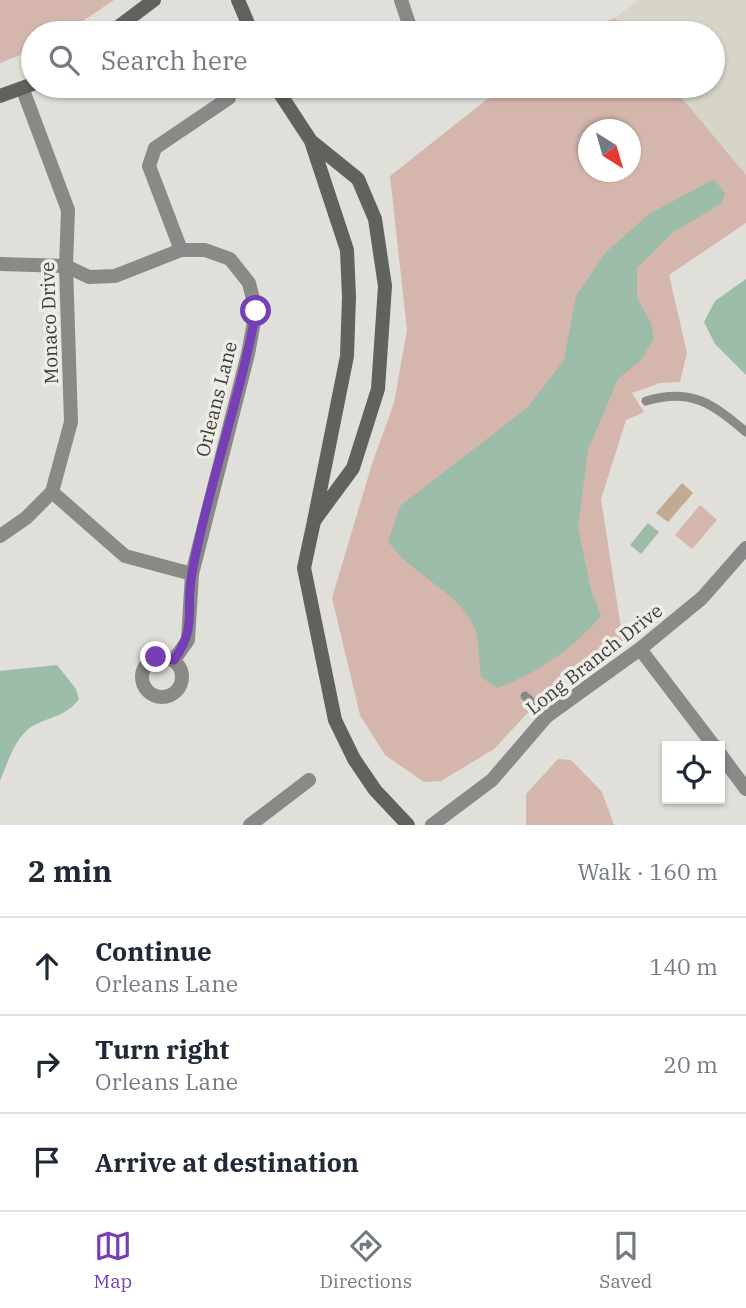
<!DOCTYPE html>
<html lang="en">
<head>
<meta charset="utf-8">
<style>
	body { margin:0; font-family:"IBM Plex Serif",serif; background:#f6f6f7; color:#1f2937 }
	.controls { position:absolute; right:21px; bottom:21px; display:grid; overflow:hidden; border-radius:0px; box-shadow:0 2px 5px #0004 }
	.controls button { width:63px; height:63px; display:grid; place-items:center; padding:0; border:0; border-bottom:2px solid #e0e1e3; background:#fff; color:#1f2937; font:35px sans-serif }
	.compass { position:absolute; left:578px; top:119px; width:63px; height:63px; border-radius:50%; background:#fff; box-shadow:0 2px 5px #0004; rotate:143deg }
	.stop { position:absolute; width:21px; height:21px; margin:-16px; border:5px solid #773fb5; border-radius:50%; background:#fff }
	.stop.end { background:#773fb5; border-color:#fff; box-shadow:0 2px 7px #0008 }
	.list { margin:0; padding:0; list-style:none }
	h2 { display:flex; justify-content:space-between; align-items:center; height:91px; margin:0; padding:0 28px; font-size:30px }
	h2 small { font-size:23px; font-weight:400; color:#747a83 }
	.list li { display:grid; grid-template-columns:46px 1fr auto; gap:21px; align-items:center; box-sizing:border-box; height:98px; padding:0 28px; border-top:2px solid #e0e1e3 }
	.list b { display:block; font-size:26px; white-space:nowrap }
	.list p { margin:0; font-size:23px; white-space:nowrap; color:#747a83 }
	.list em { font-size:23px; font-style:normal; color:#747a83 }
	.icon { flex:none; width:38px; height:38px; fill:none; stroke:currentColor; stroke-width:2; stroke-linecap:round; stroke-linejoin:round }
	.map { position:relative; flex:none; width:746px; height:825px; overflow:hidden }
	.search { position:absolute; background:#fff; box-shadow:0 2px 5px #0004; left:21px; right:21px; top:21px; height:77px; display:flex; align-items:center; gap:18px; box-sizing:border-box; padding:0 24px; border-radius:38px; color:#747a83; font-size:26px }
	.sheet { height:385px; background:#fff }
	nav { display:flex; justify-content:space-around; align-items:center; box-sizing:border-box; height:98px; border-top:2px solid #e0e1e3; background:#fff; font-size:19px; color:#747a83 }
	nav a { display:grid; justify-items:center; gap:4px }
	nav .on { color:#773fb5 }
	.map>svg:first-child { display:block }
	.built { fill:#d7d5c8 }
	.green { fill:#d5b6ad; fill-rule:evenodd }
	.water { fill:#9cbcaa }
	.building { fill:#c2aa92 }
	.lines { fill:none; stroke-linecap:round; stroke-linejoin:round }
	.lane { stroke:#898a88; stroke-width:9 }
	.street { stroke:#898a88; stroke-width:14 }
	.secondary { stroke:#60625e; stroke-width:14 }
	.route { stroke:#773fb5; stroke-width:9 }
	.labels { text-anchor:middle; dominant-baseline:central; stroke-width:7; stroke-linejoin:round; paint-order:stroke }
	.street-label { font-size:19px; fill:#3c3c3a; stroke:#edece6 }
</style>
</head>
<body>
<div class="map">
<svg width="746" height="825" viewBox="0 0 746 825">
	<rect width="100%" height="100%" fill="#e0dfd9"/>
	<path class="built" d="M638 0H746V175L672 86H713V33H628L615 18Z"/>
	<g class="green">
		<path d="M0 0H114L65 33H33V50L0 63Z"/>
		<path d="M615 18 628 33H581Z"/>
		<path d="M504 86H672L746 175V223L669 275 687 353 680 382 660 383 632 393 644 412 626 420 601 499 623 641 549 690 494 749 441 781 424 782 385 755 360 715 332 598 372 464 394 403 407 330 390 176ZM588 130H630V172H588Z"/>
		<path d="M700 505 717 520 692 549 675 535Z"/>
		<path d="M558 759 571 760 602 792 614 825H526V794Z"/>
	</g>
	<g class="water">
		<path d="M714 179 725 193 722 203 672 233 637 268V298L651 323 654 339 641 360 618 379 588 450 578 527 591 590 601 616C573 649 538 673 497 688L481 677C479 665 479 633 473 624 454 588 409 574 388 541L400 506 527 408 564 360 576 296 606 252 649 214Z"/>
		<path d="M746 279V375L715 344 704 322 715 301Z"/>
		<path d="M648 523 659 532 641 554 630 545Z"/>
		<path d="M57 665 76 689 79 699C66 717 47 717 31 727 15 738 7 764 0 781V671Z"/>
	</g>
	<path class="building" d="M682 483 693 493 668 522 656 513Z"/>
	<g class="lines">
		<g class="lane">
			<path d="M646 401C691 387 713 404 746 432"/>
			<path d="M525 696 547 716"/>
		</g>
		<g class="street">
			<path d="M401 0 410 27"/>
			<path d="M181 250 149 166 155 148 229 98"/>
			<path d="M0 264 66 266 89 277 115 276 181 250H205L230 259 249 283 256 311 248 354 192 574 188 640 174 660"/>
			<path d="M52 492 125 556 192 574"/>
			<path d="M0 536 26 518 52 492 71 422 66 266 68 210 23 90"/>
			<path d="M640 649 714 746"/>
			<circle cx="162" cy="677" r="20"/>
			<path d="M720 754 746 789"/>
			<path d="M250 825 309 780"/>
			<path d="M432 825 492 780 547 716 640 649 702 598 746 548"/>
		</g>
		<g class="secondary">
			<path d="M238 0 252 33"/>
			<path d="M110 33 154 0"/>
			<path d="M275 86 311 141 347 250 349 297 347 356 314 521 353 468 378 389 385 286 375 219 358 179 311 141"/>
			<path d="M0 96 33 84"/>
			<path d="M314 521 304 568 335 720 354 759 375 790 408 825"/>
		</g>
	</g>
	<g class="lines">
		<path class="route" d="M156 657 174 660C198 626 185 610 192 573 208 485 240 400 256 311"/>
	</g>
	<g class="labels">
		<g class="street-label">
			<text transform="translate(49 323) rotate(-92)">Monaco Drive</text>
			<text transform="translate(216 399) rotate(-76)">Orleans Lane</text>
			<text transform="translate(594 659) rotate(-38)">Long Branch Drive</text>
		</g>
	</g>
</svg>
<div class="controls">
<button><svg class="icon" aria-label="locate" viewBox="0 0 24 24"><circle cx="12" cy="12" r="6"/><path d="M12 2v4M12 18v4M2 12h4M18 12h4"/></svg></button>
</div>
<svg class="compass" viewBox="-18 -18 36 36"><path d="M0-13l5 13h-10z" fill="#e53935"/><path d="M0 13l5-13h-10z" fill="#747a83"/></svg>
<div class="stop" style="left:256px;top:311px"></div>
<div class="stop end" style="left:156px;top:657px"></div>
<div class="search"><svg class="icon" aria-label="search" viewBox="0 0 24 24"><circle cx="10" cy="10" r="6"/><path d="M15 15l6 6"/></svg>Search here</div>
</div>
<section class="sheet">
<h2>2 min<small>Walk · 160 m</small></h2>
<ul class="list">
<li><svg class="icon" aria-label="ahead" viewBox="0 0 24 24"><path d="M12 20V5M6 11l6-6 6 6"/></svg><div><b>Continue</b><p>Orleans Lane</p></div><em>140 m</em></li>
<li><svg class="icon" aria-label="right" viewBox="0 0 24 24"><path d="M7 20v-9h11M14 6l5 5-5 5"/></svg><div><b>Turn right</b><p>Orleans Lane</p></div><em>20 m</em></li>
<li><svg class="icon" aria-label="arrive" viewBox="0 0 24 24"><path d="M6 21V4h12l-3 4 3 4H6"/></svg><div><b>Arrive at destination</b></div></li>
</ul>
</section>
<nav>
<a class="on"><svg class="icon" aria-label="map" viewBox="0 0 24 24"><path d="M3 6l6-2 6 2 6-2v14l-6 2-6-2-6 2zM9 4v14M15 6v14"/></svg>Map</a>
<a><svg class="icon" aria-label="directions" viewBox="0 0 24 24"><path d="M12 3l9 9-9 9-9-9zM9 14v-3h6M13 9l2 2-2 2"/></svg>Directions</a>
<a><svg class="icon" aria-label="saved" viewBox="0 0 24 24"><path d="M7 4h10v16l-5-4-5 4z"/></svg>Saved</a>
</nav>
</body>
</html>
